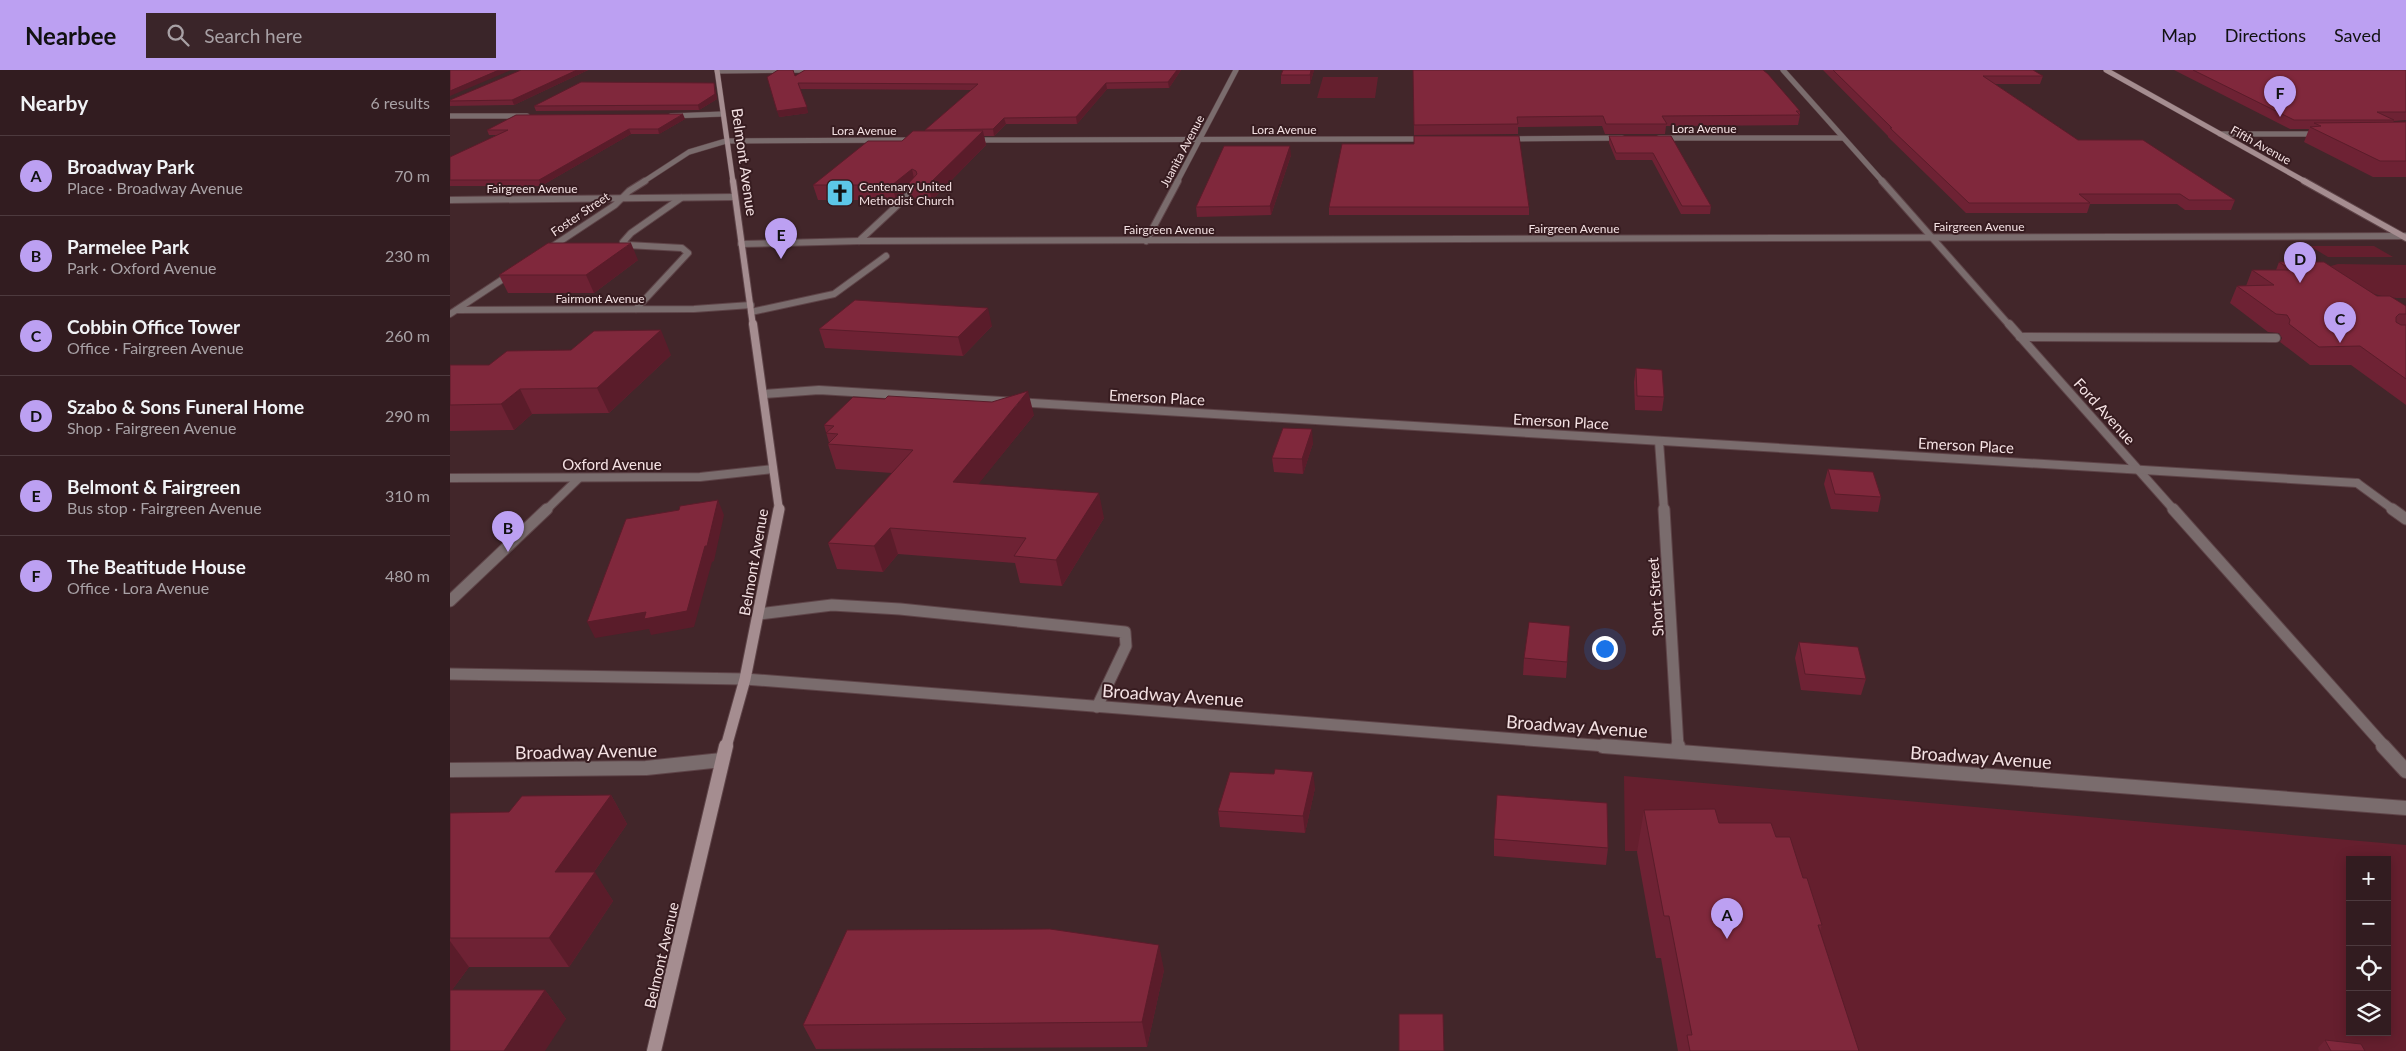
<!DOCTYPE html>
<html lang="en">
<head>
<meta charset="utf-8">
<style>
	body { margin:0; font-family:Lato,sans-serif; background:#3a2529; color:#f1f3f6 }
	.controls { position:absolute; right:15px; bottom:15px; display:grid; overflow:hidden; border-radius:0px; box-shadow:0 2px 12px #0003 }
	.controls button { width:45px; height:45px; display:grid; place-items:center; padding:0; border:0; border-bottom:1px solid #4d3a3e; background:#321c20; color:#f1f3f6; font:25px sans-serif }
	.you { position:absolute; left:1154px; top:578px; width:18px; height:18px; margin:-12px; border:4px solid #fff; border-radius:50%; background:#1a73e8; box-shadow:0 0 0 8px #1a73e833 }
	.badge { display:grid; place-items:center; width:32px; height:32px; border-radius:50%; background:#bca0f2; color:#111; font-size:16px; font-weight:700 }
	.pin { position:absolute; translate:-50% -41px; filter:drop-shadow(0 1px 2px #0008) }
	.pin::after { content:''; position:absolute; top:26px; width:18px; height:15px; background:inherit; clip-path:polygon(0 0,100% 0,50% 100%) }
	.list { margin:0; padding:0; list-style:none }
	h2 { display:flex; justify-content:space-between; align-items:center; height:65px; margin:0; padding:0 20px; font-size:21px }
	h2 small { font-size:16px; font-weight:400; color:#a8a1a5 }
	.list li { display:grid; grid-template-columns:32px 1fr auto; gap:15px; align-items:center; box-sizing:border-box; height:80px; padding:0 20px; border-top:1px solid #4d3a3e }
	.list b { display:block; font-size:19px; white-space:nowrap }
	.list p { margin:0; font-size:16px; white-space:nowrap; color:#a8a1a5 }
	.list em { font-size:16px; font-style:normal; color:#a8a1a5 }
	.icon { flex:none; width:28px; height:28px; fill:none; stroke:currentColor; stroke-width:2; stroke-linecap:round; stroke-linejoin:round }
	.map { position:relative; flex:none; width:1956px; height:981px; overflow:hidden }
	header { display:flex; align-items:center; gap:30px; box-sizing:border-box; height:70px; padding:0 25px; background:#bca0f2; color:#111 }
	header strong { font-size:24px }
	nav { display:flex; gap:28px; margin-inline-start:auto; font-size:18px }
	.search { width:350px; height:45px; background:#3a2529; display:flex; align-items:center; gap:12px; box-sizing:border-box; padding:0 18px; border-radius:0px; color:#a8a1a5; font-size:19px }
	main { display:flex }
	aside { flex:1; background:#321c20 }
	.map>svg:first-child { display:block }
	.green { fill:#651f2e; fill-rule:evenodd }
	.lines { fill:none; stroke-linecap:round; stroke-linejoin:round }
	.lane-far2-casing { stroke:#5e4448; stroke-width:8 }
	.lane-far1-casing { stroke:#5e4448; stroke-width:10 }
	.lane-casing { stroke:#5e4448; stroke-width:13 }
	.street-far4-casing { stroke:#5e4448; stroke-width:6 }
	.street-far3-casing { stroke:#5e4448; stroke-width:8 }
	.street-far2-casing { stroke:#5e4448; stroke-width:10 }
	.street-far1-casing { stroke:#5e4448; stroke-width:13 }
	.street-casing { stroke:#5e4448; stroke-width:16 }
	.secondary-far4-casing { stroke:#5e4448; stroke-width:6 }
	.secondary-far3-casing { stroke:#5e4448; stroke-width:8 }
	.secondary-far2-casing { stroke:#5e4448; stroke-width:10 }
	.secondary-far1-casing { stroke:#5e4448; stroke-width:13 }
	.secondary-casing { stroke:#5e4448; stroke-width:16 }
	.lane-far2 { stroke:#7a6c6d; stroke-width:6 }
	.lane-far1 { stroke:#7a6c6d; stroke-width:8 }
	.lane { stroke:#7a6c6d; stroke-width:11 }
	.street-far4 { stroke:#7a6c6d; stroke-width:5 }
	.street-far3 { stroke:#7a6c6d; stroke-width:6 }
	.street-far2 { stroke:#7a6c6d; stroke-width:8 }
	.street-far1 { stroke:#7a6c6d; stroke-width:11 }
	.street { stroke:#7a6c6d; stroke-width:14 }
	.secondary-far4 { stroke:#a58d90; stroke-width:5 }
	.secondary-far3 { stroke:#a58d90; stroke-width:6 }
	.secondary-far2 { stroke:#a58d90; stroke-width:8 }
	.secondary-far1 { stroke:#a58d90; stroke-width:11 }
	.secondary { stroke:#a58d90; stroke-width:14 }
	.wall { fill:#6e2234 }
	.shaded-wall { fill:#5a1c2a }
	.building { fill:#80283c; stroke:#5a1c2a }
	.labels { text-anchor:middle; dominant-baseline:central; stroke-width:4; stroke-linejoin:round; paint-order:stroke }
	.far-street-label { font-size:12px; fill:#f4e1e3; stroke:#371c20 }
	.far-poi-label { font-size:12px; fill:#f4e1e3; stroke:#371c20; text-anchor:start }
	.street-label { font-size:15px; fill:#f4e1e3; stroke:#371c20 }
	.near-street-label { font-size:18px; fill:#f4e1e3; stroke:#371c20 }
</style>
</head>
<body>
<header>
<strong>Nearbee</strong>
<div class="search"><svg class="icon" aria-label="search" viewBox="0 0 24 24"><circle cx="10" cy="10" r="6"/><path d="M15 15l6 6"/></svg>Search here</div>
<nav><a>Map</a><a>Directions</a><a>Saved</a></nav>
</header>
<main>
<aside>
<h2>Nearby<small>6 results</small></h2>
<ul class="list">
<li><span class="badge">A</span><div><b>Broadway Park</b><p>Place · Broadway Avenue</p></div><em>70 m</em></li>
<li><span class="badge">B</span><div><b>Parmelee Park</b><p>Park · Oxford Avenue</p></div><em>230 m</em></li>
<li><span class="badge">C</span><div><b>Cobbin Office Tower</b><p>Office · Fairgreen Avenue</p></div><em>260 m</em></li>
<li><span class="badge">D</span><div><b>Szabo &amp; Sons Funeral Home</b><p>Shop · Fairgreen Avenue</p></div><em>290 m</em></li>
<li><span class="badge">E</span><div><b>Belmont &amp; Fairgreen</b><p>Bus stop · Fairgreen Avenue</p></div><em>310 m</em></li>
<li><span class="badge">F</span><div><b>The Beatitude House</b><p>Office · Lora Avenue</p></div><em>480 m</em></li>
</ul>
</aside>
<div class="map">
<svg width="1956" height="981" viewBox="0 0 1956 981">
	<rect width="100%" height="100%" fill="#42262a"/>
	<g class="green">
		<path d="M873 7H928L925 28H867Z"/>
		<path d="M1860 176H1924L1943 187H1878Z"/>
		<path d="M1888 194 1956 195V228C1923 229 1902 216 1877 197Z"/>
		<path d="M1174 706 1956 775V981H1381L1257 781H1175ZM1900 790H1937V962H1900Z"/>
	</g>
	<g class="lines">
		<g class="lane-far2-casing">
			<g id="lane-far2">
				<path d="M409 171 466 118"/>
				<path d="M186 239 238 183 232 178 177 175 173 172 181 163 231 128"/>
				<path d="M301 242 384 224 436 186"/>
			</g>
		</g>
		<g class="lane-far1-casing">
			<g id="lane-far1">
				<path d="M1570 267 1826 268"/>
				<path d="M1907 413 1944 440"/>
				<path d="M96 440 129 408"/>
			</g>
		</g>
		<g class="lane-casing">
			<g id="lane">
				<path d="M1942 439 1956 449"/>
				<path d="M0 531 97 439"/>
				<path d="M309 544 382 535 450 539 675 562 676 576 647 637"/>
				<path d="M0 604 295 609"/>
			</g>
		</g>
		<g class="street-far4-casing">
			<g id="street-far4">
				<path d="M1333 0 1433 112"/>
				<path d="M267 1 369 0"/>
				<path d="M0 46H77"/>
				<path d="M221 46 273 44"/>
				<path d="M1770 64H1870"/>
				<path d="M1209 68H1393"/>
				<path d="M1057 69 1172 68"/>
				<path d="M522 70 977 69"/>
				<path d="M193 112 239 82 276 71 467 70"/>
				<path d="M727 112 786 0"/>
			</g>
		</g>
		<g class="street-far3-casing">
			<g id="street-far3">
				<path d="M1432 111 1560 256"/>
				<path d="M0 130 285 127"/>
				<path d="M696 171 728 111"/>
				<path d="M291 174 409 171 1956 166"/>
				<path d="M97 180 165 135 179 121 195 111"/>
				<path d="M7 240 244 239 301 235"/>
				<path d="M0 244 62 203"/>
			</g>
		</g>
		<g class="street-far2-casing">
			<g id="street-far2">
				<path d="M1559 254 1724 440"/>
				<path d="M314 324 369 320 1907 413"/>
				<path d="M1209 371 1214 440"/>
				<path d="M0 408 250 407 323 399"/>
			</g>
		</g>
		<g class="street-far1-casing">
			<g id="street-far1">
				<path d="M1214 439 1228 677"/>
				<path d="M1723 439 1935 677"/>
				<path d="M295 609 1169 677"/>
			</g>
		</g>
		<g class="street-casing">
			<g id="street">
				<path d="M1153 676 1956 738"/>
				<path d="M1228 676V681"/>
				<path d="M1933 676 1956 701"/>
				<path d="M0 700 196 698 272 690"/>
			</g>
		</g>
		<g class="secondary-far4-casing">
			<g id="secondary-far4">
				<path d="M267 0 283 112"/>
				<path d="M1656 0 1856 112"/>
			</g>
		</g>
		<g class="secondary-far3-casing">
			<g id="secondary-far3">
				<path d="M283 111 303 256"/>
				<path d="M1854 111 1956 168"/>
			</g>
		</g>
		<g class="secondary-far2-casing">
			<path id="secondary-far2" d="M303 254 329 440"/>
		</g>
		<g class="secondary-far1-casing">
			<path id="secondary-far1" d="M276 677 295 609 329 439"/>
		</g>
		<g class="secondary-casing">
			<path id="secondary" d="M204 981 276 676"/>
		</g>
		<use href="#lane-far2" class="lane-far2"/>
		<use href="#lane-far1" class="lane-far1"/>
		<use href="#lane" class="lane"/>
		<use href="#street-far4" class="street-far4"/>
		<use href="#street-far3" class="street-far3"/>
		<use href="#street-far2" class="street-far2"/>
		<use href="#street-far1" class="street-far1"/>
		<use href="#street" class="street"/>
		<use href="#secondary-far4" class="secondary-far4"/>
		<use href="#secondary-far3" class="secondary-far3"/>
		<use href="#secondary-far2" class="secondary-far2"/>
		<use href="#secondary-far1" class="secondary-far1"/>
		<use href="#secondary" class="secondary"/>
	</g>
	<g class="wall">
		<path d="M71 0H138L64 35 0 36V30Z"/>
		<path d="M731 0 719 18 657 19 627 54H556L544 66H534L536 75 482 130H461L458 119 446 130H368L363 115 452 71 475 61V60L521 20 350 19 358 43 329 47 345 6Z"/>
		<path d="M833 0H864L860 14H831V5Z"/>
		<path d="M963 0 1350 41V45L1348 55 1216 56 1215 64H1155L1152 56 1068 57V64L964 65Z"/>
		<path d="M1373 0H1583L1593 6 1590 14H1545L1628 70 1785 130 1781 140H1735L1727 134H1640L1637 143H1516L1438 67V66Z"/>
		<path d="M1724 0H1956V50L1944 51 1943 52H1956V107H1923L1854 72 1859 59H1840Z"/>
		<path d="M264 13 267 29 249 40 86 41 84 36Z"/>
		<path d="M235 49 209 64H181L91 116H0V87L47 65H39L37 60Z"/>
		<path d="M1159 66H1221L1261 136 1260 144H1231L1202 90H1166L1159 73Z"/>
		<path d="M964 74 1079 137V145H879V137Z"/>
		<path d="M841 85 821 145 747 147 746 137Z"/>
		<path d="M188 190 144 223H58L49 205Z"/>
		<path d="M1829 192 1956 236V335L1901 295H1860L1830 272 1832 268 1829 263 1818 262 1780 233 1787 216H1796L1802 200H1826Z"/>
		<path d="M542 256 513 286 375 278 369 259Z"/>
		<path d="M221 285 159 343 82 344 64 360 0 361V295H39Z"/>
		<path d="M1186 298 1214 327 1212 341 1185 340 1184 312Z"/>
		<path d="M584 345 528 414 654 448 612 516 570 513 565 493 448 484 433 502 387 499 378 473 442 403 386 399 378 374 379 373 374 355Z"/>
		<path d="M863 373 853 404 824 402 822 388Z"/>
		<path d="M1378 399 1431 427 1428 442 1381 439 1374 414Z"/>
		<path d="M1120 556 1116 608 1073 605 1074 588Z"/>
		<path d="M1349 572 1416 609 1411 625 1351 620 1345 588Z"/>
		<path d="M865 718 855 763 770 757 768 741Z"/>
		<path d="M161 725 177 754 144 802 163 831 119 897H19L2 920H95L116 949 0 981V743L59 742Z"/>
		<path d="M1194 740 1269 753 1326 767 1353 808 1372 855 1370 861 1409 981H1228L1211 888H1206L1187 782Z"/>
		<path d="M1044 769 1158 778 1156 795 1044 786Z"/>
		<path d="M714 900 697 977 366 979 353 955Z"/>
		<path d="M1875 970 1915 981H1869L1868 978Z"/>
	</g>
	<g class="shaded-wall">
		<path d="M49 0H61L0 26V21Z"/>
		<path d="M127 0H138L64 35 62 30Z"/>
		<path d="M727 0H731L719 18 718 12Z"/>
		<path d="M861 0H864L860 14V5Z"/>
		<path d="M264 13 267 29 249 40 248 35Z"/>
		<path d="M656 13 657 19 627 54 626 47Z"/>
		<path d="M357 37 358 43 329 47 327 41Z"/>
		<path d="M233 44 235 49 209 64 208 59Z"/>
		<path d="M554 48 556 54 544 66 543 59Z"/>
		<path d="M179 59 181 64 91 116 89 110Z"/>
		<path d="M533 61 536 75 482 130 478 115Z"/>
		<path d="M840 76 841 85 821 145 820 136Z"/>
		<path d="M462 99 465 113 457 115 458 119 446 130 442 115Z"/>
		<path d="M181 173 188 190 144 223 136 205Z"/>
		<path d="M538 238 542 256 513 286 508 267Z"/>
		<path d="M211 260 221 285 159 343 147 318Z"/>
		<path d="M70 319 82 344 64 360 51 334Z"/>
		<path d="M578 321 584 345 509 438 503 412Z"/>
		<path d="M862 359 863 373 853 404 852 389Z"/>
		<path d="M649 423 654 448 612 516 606 490Z"/>
		<path d="M268 430 274 445 264 491 262 492 244 557 201 565 199 559 145 568 137 552Z"/>
		<path d="M440 458 448 484 433 502 424 476Z"/>
		<path d="M863 702 865 718 855 763 853 746Z"/>
		<path d="M161 725 177 754 124 831 105 802Z"/>
		<path d="M145 802 163 831 119 897 99 868Z"/>
		<path d="M0 871 19 897 2 920 0 921Z"/>
		<path d="M709 875 714 900 697 977 692 952Z"/>
		<path d="M95 920 116 949 95 981H54Z"/>
	</g>
	<g class="building">
		<path d="M0 0H49L0 21Z"/>
		<path d="M71 0H127L62 30 0 31V30Z"/>
		<path d="M328 0H343L345 6 355 0H727L718 12 656 13 626 47 554 48 543 59 475 60 528 14 348 13 357 37 327 41 317 7Z"/>
		<path d="M833 0H861L860 5H831Z"/>
		<path d="M963 0H1313L1318 4 1350 41H1346L1350 45 1212 46 1217 54H1156L1153 46 1067 47 1068 54 964 55Z"/>
		<path d="M1383 0H1583L1593 6H1533L1628 70H1693L1785 130H1739L1730 124H1629L1640 133H1519L1440 58H1442Z"/>
		<path d="M1743 0H1956V42H1927L1944 50H1844Z"/>
		<path d="M131 12 264 13 265 24 248 35 84 36Z"/>
		<path d="M233 44 208 59H179L89 110H0V87L58 60H37L66 45Z"/>
		<path d="M1956 52V91H1930L1860 57 1871 56 1864 53Z"/>
		<path d="M463 61H533L478 115H457L467 104 466 101 462 99 442 115H363L418 71H452Z"/>
		<path d="M964 66H1069L1079 137H879L892 74H964Z"/>
		<path d="M1159 66H1221L1261 136H1232L1203 83H1166Z"/>
		<path d="M774 76H840L820 136 746 137Z"/>
		<path d="M98 173H181L136 205H49Z"/>
		<path d="M1829 192H1874L1927 226H1940L1956 236V244H1949L1946 247V252L1951 255H1956V309L1910 276 1869 277 1839 254 1840 250 1837 245 1826 244 1787 216 1824 215 1802 200H1841Z"/>
		<path d="M405 230 538 238 508 267 369 259Z"/>
		<path d="M211 260 147 318 70 319 51 334 0 335V295H39L57 281 121 280 144 261Z"/>
		<path d="M1186 298 1212 300 1214 327 1187 326Z"/>
		<path d="M578 321 503 412 649 423 606 490 564 486 576 468 440 458 424 476 378 473 463 380 378 374 388 364 376 363 384 356 374 355 403 327 435 329 438 326 542 332Z"/>
		<path d="M833 358 862 359 852 389 822 388Z"/>
		<path d="M1378 399 1423 402 1431 427 1385 424Z"/>
		<path d="M268 430 257 476H255L237 541 194 549 196 542 137 552 176 449 229 440 230 436Z"/>
		<path d="M1079 552 1120 556 1117 592 1074 588Z"/>
		<path d="M1349 572 1408 577 1416 609 1355 604Z"/>
		<path d="M825 699 863 702 853 746 768 741 780 702 824 704Z"/>
		<path d="M161 725 105 802H145L99 868H0V743L59 742 72 726Z"/>
		<path d="M1047 725 1157 733 1158 778 1044 769Z"/>
		<path d="M1265 739 1269 753H1321L1326 767H1340L1353 808H1357L1372 855H1368L1409 981H1240L1237 965H1242L1219 846H1214L1194 740Z"/>
		<path d="M600 859 709 875 692 952 353 955 397 860Z"/>
		<path d="M0 920H95L54 981H0Z"/>
		<path d="M949 944H993L994 981H949Z"/>
		<path d="M1875 970 1911 974 1915 981H1881Z"/>
	</g>
	<defs>
		<g id="church-square" transform="scale(1.4375)"><rect x="-9" y="-9" width="18" height="18" rx="4" fill="#5cc7e8" stroke="#371c20"/><path d="M-1.2-6h2.4v3.5h3.3v2.4h-3.3V6h-2.4V-.1h-3.3v-2.4h3.3Z" fill="#111"/></g>
	</defs>
	<g fill-rule="evenodd">
		<use href="#church-square" x="390" y="123"/>
	</g>
	<g class="labels">
		<g class="far-street-label">
			<text x="1254" y="58">Lora Avenue</text>
			<text x="834" y="59">Lora Avenue</text>
			<text x="414" y="60">Lora Avenue</text>
			<text transform="translate(1811 75) rotate(29)">Fifth Avenue</text>
			<text transform="translate(732 81) rotate(-62)">Juanita Avenue</text>
			<text x="82" y="118">Fairgreen Avenue</text>
			<text transform="translate(130 144) rotate(-34)">Foster Street</text>
			<text x="1529" y="156">Fairgreen Avenue</text>
			<text x="1124" y="158">Fairgreen Avenue</text>
			<text x="719" y="159">Fairgreen Avenue</text>
			<text x="150" y="228">Fairmont Avenue</text>
		</g>
		<g class="far-poi-label">
			<text x="409" y="116">Centenary United<tspan x="409" dy="14">Methodist Church</tspan></text>
		</g>
		<g class="street-label">
			<text transform="translate(295 92) rotate(82)">Belmont Avenue</text>
			<text transform="translate(707 327) rotate(3)">Emerson Place</text>
			<text transform="translate(1655 341) rotate(48)">Ford Avenue</text>
			<text transform="translate(1111 351) rotate(3)">Emerson Place</text>
			<text transform="translate(1516 375) rotate(3)">Emerson Place</text>
			<text x="162" y="394">Oxford Avenue</text>
			<text transform="translate(303 492) rotate(-80)">Belmont Avenue</text>
			<text transform="translate(1205 527) rotate(-94)">Short Street</text>
			<text transform="translate(211 885) rotate(-77)">Belmont Avenue</text>
		</g>
		<g class="near-street-label">
			<text transform="translate(723 625) rotate(4)">Broadway Avenue</text>
			<text transform="translate(1127 656) rotate(4)">Broadway Avenue</text>
			<text transform="translate(136 681) rotate(-1)">Broadway Avenue</text>
			<text transform="translate(1531 687) rotate(4)">Broadway Avenue</text>
		</g>
	</g>
</svg>
<div class="controls">
<button>+</button>
<button>−</button>
<button><svg class="icon" aria-label="locate" viewBox="0 0 24 24"><circle cx="12" cy="12" r="6"/><path d="M12 2v4M12 18v4M2 12h4M18 12h4"/></svg></button>
<button><svg class="icon" aria-label="layers" viewBox="0 0 24 24"><path d="M12 4l9 5-9 5-9-5zM3 14l9 5 9-5"/></svg></button>
</div>
<div class="you"></div>
<div class="pin badge" style="left:1277px;top:869px">A</div>
<div class="pin badge" style="left:58px;top:482px">B</div>
<div class="pin badge" style="left:1890px;top:273px">C</div>
<div class="pin badge" style="left:1850px;top:213px">D</div>
<div class="pin badge" style="left:331px;top:189px">E</div>
<div class="pin badge" style="left:1830px;top:47px">F</div>
</div>
</main>
</body>
</html>
